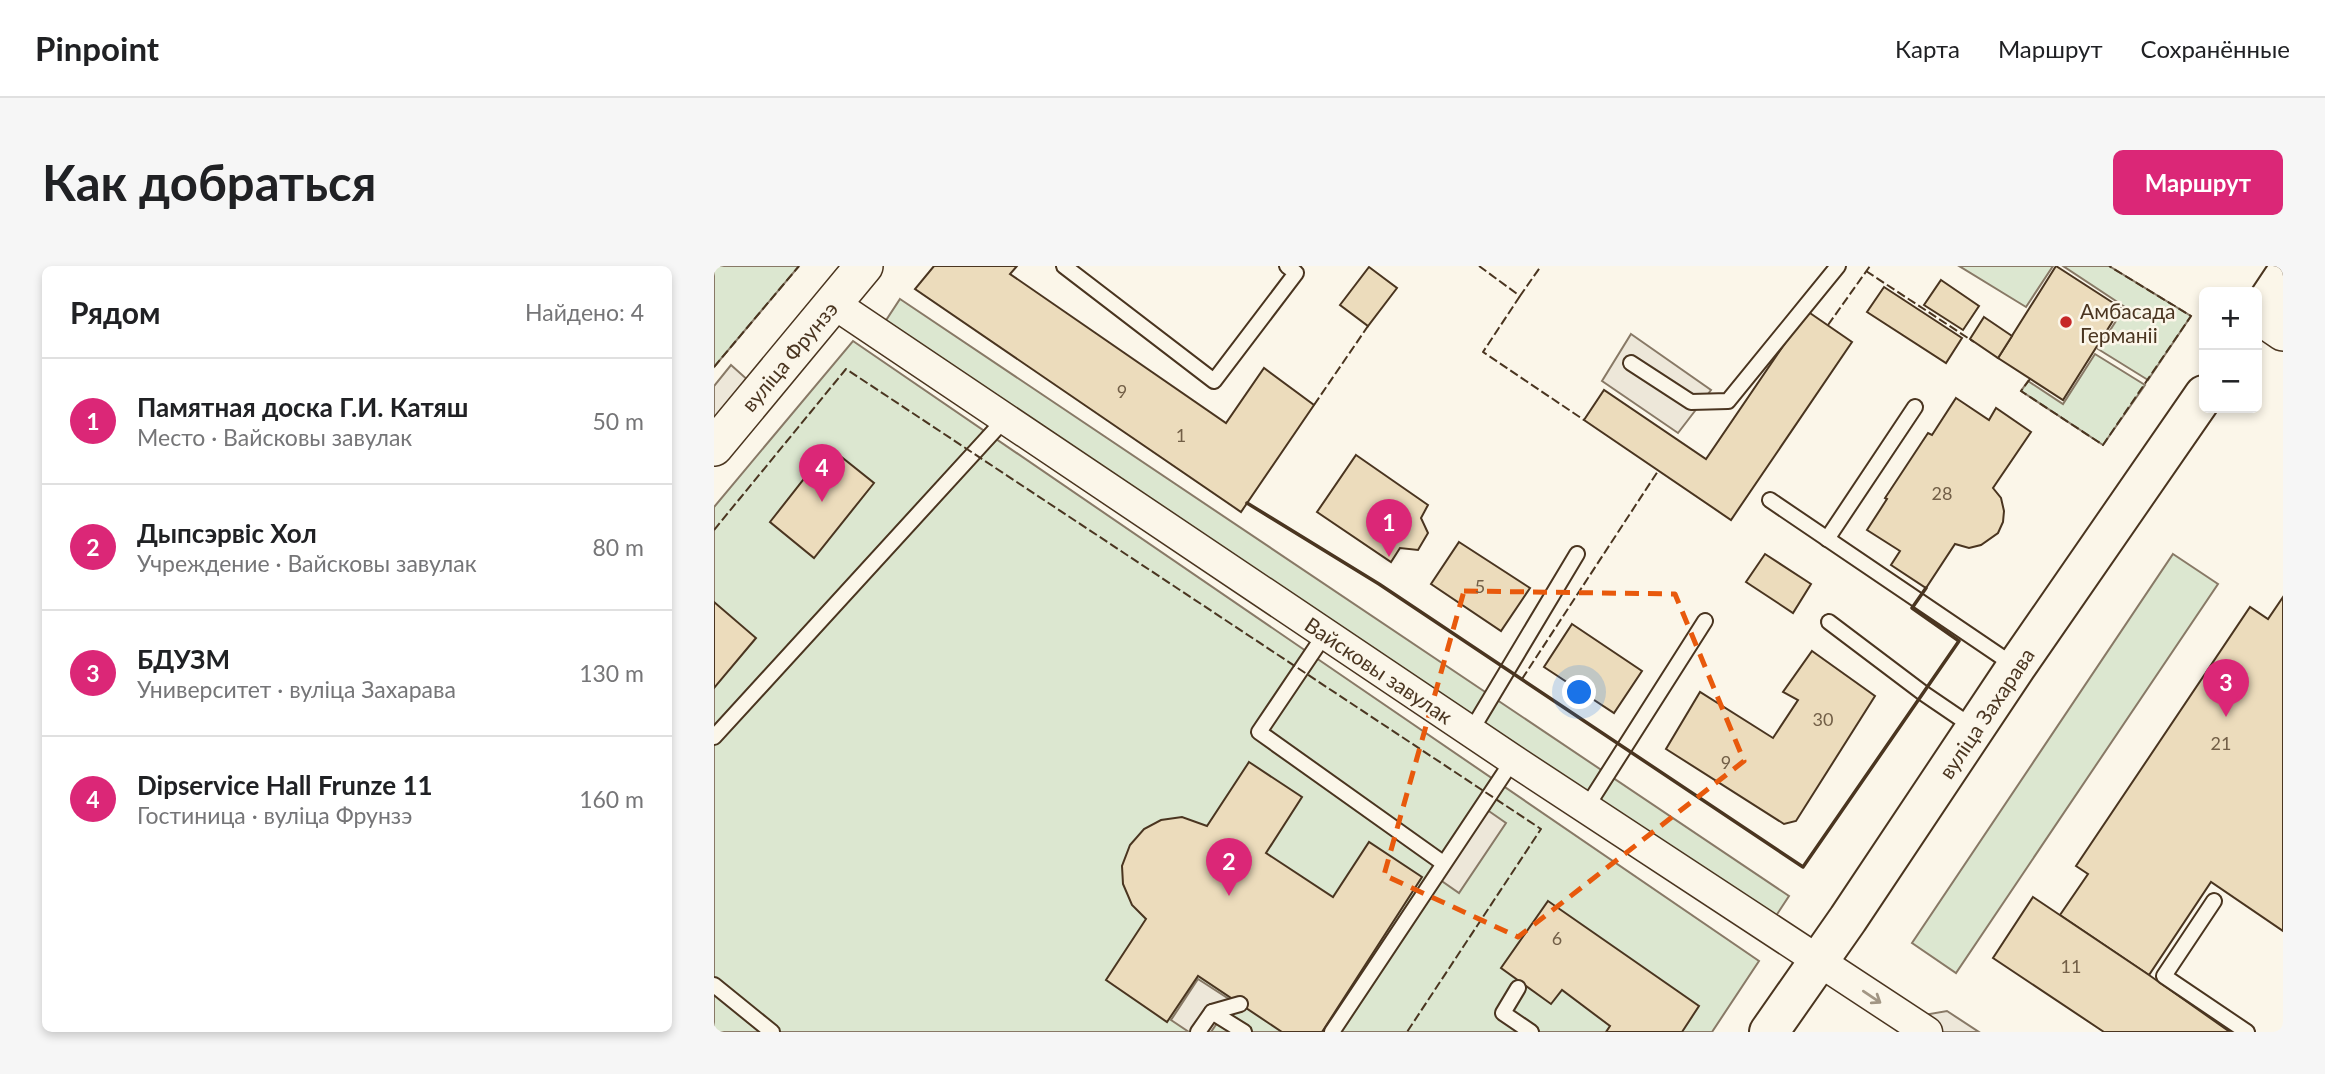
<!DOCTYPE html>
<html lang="ru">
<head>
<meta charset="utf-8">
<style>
	body { margin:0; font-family:Lato,sans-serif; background:#f6f6f6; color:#202124 }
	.controls { position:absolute; right:21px; top:21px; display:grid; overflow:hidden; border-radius:10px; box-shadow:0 4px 10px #0003 }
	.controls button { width:63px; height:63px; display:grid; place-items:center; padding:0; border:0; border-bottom:2px solid #e0e0e0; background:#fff; color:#202124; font:35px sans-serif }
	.you { position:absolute; left:866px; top:427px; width:24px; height:24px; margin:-18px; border:5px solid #fff; border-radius:50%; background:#1a73e8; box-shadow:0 0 0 10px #1a73e833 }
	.badge { display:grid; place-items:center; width:46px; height:46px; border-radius:50%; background:#db2777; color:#fff; font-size:23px; font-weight:700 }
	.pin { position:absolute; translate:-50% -58px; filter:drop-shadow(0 2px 4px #0008) }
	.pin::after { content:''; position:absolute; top:37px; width:24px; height:21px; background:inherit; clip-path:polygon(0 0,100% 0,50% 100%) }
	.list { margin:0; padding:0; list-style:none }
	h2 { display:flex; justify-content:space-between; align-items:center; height:91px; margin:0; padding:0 28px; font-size:30px }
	h2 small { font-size:23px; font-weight:400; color:#757577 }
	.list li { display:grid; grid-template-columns:46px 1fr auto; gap:21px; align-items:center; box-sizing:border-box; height:126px; padding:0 28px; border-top:2px solid #e0e0e0 }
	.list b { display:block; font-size:26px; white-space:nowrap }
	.list p { margin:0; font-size:23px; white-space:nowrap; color:#757577 }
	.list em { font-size:23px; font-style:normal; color:#757577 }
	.map { position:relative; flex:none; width:1569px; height:766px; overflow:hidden; border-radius:10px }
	header { display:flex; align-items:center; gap:42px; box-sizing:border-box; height:98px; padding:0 35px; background:#fff; border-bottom:2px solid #e0e0e0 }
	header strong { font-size:33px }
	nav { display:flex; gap:38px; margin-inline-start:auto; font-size:24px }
	.intro { display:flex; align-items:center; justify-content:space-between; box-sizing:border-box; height:168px; padding:0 42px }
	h1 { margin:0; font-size:49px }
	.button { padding:18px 32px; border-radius:10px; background:#db2777; color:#fff; font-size:24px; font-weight:700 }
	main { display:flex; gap:42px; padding:0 42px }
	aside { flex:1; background:#fff; border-radius:10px; box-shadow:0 4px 10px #0003 }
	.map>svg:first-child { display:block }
	.green { fill:#dce7d0; stroke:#887966; stroke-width:2 }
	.parking { fill:#ede7d9; stroke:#887966; stroke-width:2 }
	.building { fill:#ecdcbc; stroke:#4a3520; stroke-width:2 }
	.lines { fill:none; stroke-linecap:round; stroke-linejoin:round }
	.service-casing { stroke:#4a3520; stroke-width:18 }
	.minor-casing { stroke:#4a3520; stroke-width:33 }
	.tertiary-casing { stroke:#4a3520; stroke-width:40 }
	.secondary-casing { stroke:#4a3520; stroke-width:42 }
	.service { stroke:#fbf6e9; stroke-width:14 }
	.minor { stroke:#fbf6e9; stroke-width:30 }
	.tertiary { stroke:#fbf6e9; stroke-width:37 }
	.secondary { stroke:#fbf6e9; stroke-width:38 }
	.fence { stroke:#4a3520; stroke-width:2; stroke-dasharray:9 3.5; stroke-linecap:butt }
	.wall { stroke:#4a3520; stroke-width:3.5 }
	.oneway { stroke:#a29684 }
	.marked { fill:none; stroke:#e8590c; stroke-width:5; stroke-dasharray:14 9; stroke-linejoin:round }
	.poi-dot { fill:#c62828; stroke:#fbf6e9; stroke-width:2.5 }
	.labels { text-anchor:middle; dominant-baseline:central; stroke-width:5; stroke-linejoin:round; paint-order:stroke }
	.number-label { font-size:18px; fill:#725f47 }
	.poi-label { font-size:21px; fill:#4a3520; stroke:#fbf6e9; text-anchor:start }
	.street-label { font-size:21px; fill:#4a3520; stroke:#fbf6e9 }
</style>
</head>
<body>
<header>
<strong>Pinpoint</strong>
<nav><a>Карта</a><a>Маршрут</a><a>Сохранённые</a></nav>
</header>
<div class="intro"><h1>Как добраться</h1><a class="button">Маршрут</a></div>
<main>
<aside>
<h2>Рядом<small>Найдено: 4</small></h2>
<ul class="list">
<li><span class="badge">1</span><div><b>Памятная доска Г.И. Катяш</b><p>Место · Вайсковы завулак</p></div><em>50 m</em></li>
<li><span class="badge">2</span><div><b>Дыпсэрвіс Хол</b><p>Учреждение · Вайсковы завулак</p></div><em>80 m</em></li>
<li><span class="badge">3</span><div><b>БДУЗМ</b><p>Университет · вуліца Захарава</p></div><em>130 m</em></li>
<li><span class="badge">4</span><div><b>Dipservice Hall Frunze 11</b><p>Гостиница · вуліца Фрунзэ</p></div><em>160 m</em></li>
</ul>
</aside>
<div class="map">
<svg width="1569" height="766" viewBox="0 0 1569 766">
	<rect width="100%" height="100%" fill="#fbf6e9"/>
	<g class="green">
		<path d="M0 0H85L0 101Z"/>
		<path d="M1245 0H1339L1312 41Z"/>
		<path d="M1349 0H1395L1477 50 1434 114 1384 83 1411 41Z"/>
		<path d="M186 33 1075 630 1056 659 167 62Z"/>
		<path d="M139 75 1045 695 998 766H0V241Z"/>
		<path d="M1381 88 1431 119 1389 179 1307 125 1314 115 1349 138Z"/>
		<path d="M1459 288 1504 318 1242 707 1198 677Z"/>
	</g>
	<g class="parking">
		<path d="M917 68 997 124 964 167 888 115Z"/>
		<path d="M17 99 36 116 0 159V120Z"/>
		<path d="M769 541 792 557 745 627 722 611Z"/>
		<path d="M484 713 518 735 497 766H475L457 754Z"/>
		<path d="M1233 745 1265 766H1228L1204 750Z"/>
	</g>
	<g class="building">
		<path d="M220 0H303L296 8 512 157 550 102 600 139 527 246 201 23Z"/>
		<path d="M1342 0 1407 42 1349 134 1284 92Z"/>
		<path d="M655 1 683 22 654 60 626 39Z"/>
		<path d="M1227 14 1265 40 1249 64 1210 39Z"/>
		<path d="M1170 21 1248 72 1232 97 1153 46Z"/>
		<path d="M1093 45 1138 76 1017 254 870 154 890 124 992 193Z"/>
		<path d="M1270 51 1298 70 1284 92 1256 73Z"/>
		<path d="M1242 132 1275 154 1282 142 1317 166 1279 222 1287 232 1290 245 1289 256 1284 267 1267 279 1255 282 1241 278 1212 322 1177 299 1186 285 1153 264 1173 233 1171 232 1214 167 1218 169Z"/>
		<path d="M115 181 160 217 100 292 56 256Z"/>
		<path d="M642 189 714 239 707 252 714 267 704 284 686 282 677 296 603 246Z"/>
		<path d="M745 276 816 322 787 365 717 318Z"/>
		<path d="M1051 288 1097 318 1079 347 1032 316Z"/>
		<path d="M1569 331V665L1497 616 1435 709 1346 649 1374 608 1362 600 1536 341 1554 353Z"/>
		<path d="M0 336 42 372 0 422Z"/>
		<path d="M858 358 928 405 900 447 830 401Z"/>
		<path d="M1098 385 1161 430 1082 555 1070 558 952 483 986 426 1059 472 1084 434 1069 426Z"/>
		<path d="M535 496 588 531 552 587 619 631 655 576 708 611 608 766H568L484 710 453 756 392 714 432 653 418 639 409 618 408 600 416 579 430 563 447 554 468 551 493 560Z"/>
		<path d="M1319 631 1435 709 1516 766H1390L1279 692Z"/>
		<path d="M834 635 985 740 968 766H892L896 760 848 724 837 738 787 702Z"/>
	</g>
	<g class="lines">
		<g class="service-casing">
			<g id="service">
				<path d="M350 0 500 115 582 7 573 0"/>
				<path d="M917 97 977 136 1014 135 1124 0"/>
				<path d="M1056 234 1301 400"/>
				<path d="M1113 273 1201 141"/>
				<path d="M1115 356 1209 427 1259 461"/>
				<path d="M611 368 545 466 729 597"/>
				<path d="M757 465 863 288"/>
				<path d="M0 471 291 153"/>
				<path d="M872 542 991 355"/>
				<path d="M1500 635 1450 710 1533 766"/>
				<path d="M0 719 58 766"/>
				<path d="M804 722 789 747 817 766"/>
				<path d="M498 746 530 766"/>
				<path d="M484 766 498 746 526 738"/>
				<path d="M618 766 799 494"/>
			</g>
		</g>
		<g class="minor-casing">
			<path id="minor" d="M119 37 799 494 1213 766"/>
		</g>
		<g class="tertiary-casing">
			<g id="tertiary">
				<path d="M1544 49 1569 66"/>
				<path d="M0 181 150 0"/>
			</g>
		</g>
		<g class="secondary-casing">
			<g id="secondary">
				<path d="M1543 51 1569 12"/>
				<path d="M1055 766 1134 653 1302 401 1490 129"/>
			</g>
		</g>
		<use href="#service" class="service"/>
		<use href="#minor" class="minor"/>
		<use href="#tertiary" class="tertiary"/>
		<use href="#secondary" class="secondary"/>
		<g class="fence">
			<path d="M765 0 806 30 827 0"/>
			<path d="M1152 5 1260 76"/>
			<path d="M806 30 769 86 870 154"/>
			<path d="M1114 59 1156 0"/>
			<path d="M0 101 85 0"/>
			<path d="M1316 113 1307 125 1389 179 1477 50 1395 0"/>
			<path d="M600 139 654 60"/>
			<path d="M0 264 132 103 827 563 693 766"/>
			<path d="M808 413 944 205"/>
		</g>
		<path class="wall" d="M533 237 665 318 1089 601 1245 375 1198 342 1212 322"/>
	</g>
	<defs><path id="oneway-shaft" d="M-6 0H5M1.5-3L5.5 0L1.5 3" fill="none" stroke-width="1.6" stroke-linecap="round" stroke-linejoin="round" transform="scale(1.75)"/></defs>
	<use class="oneway" href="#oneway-shaft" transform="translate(1158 731) rotate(34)"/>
	<path class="marked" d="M750 325 961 328 1030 495 804 671 670 609Z"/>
	<circle class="poi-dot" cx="1352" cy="56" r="7"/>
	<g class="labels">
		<g class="number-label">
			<text x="408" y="125">9</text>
			<text x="467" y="169">1</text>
			<text x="1228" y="227">28</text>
			<text x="766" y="320">5</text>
			<text x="1109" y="453">30</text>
			<text x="1507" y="477">21</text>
			<text x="1012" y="496">9</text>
			<text x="843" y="672">6</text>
			<text x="1357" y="700">11</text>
		</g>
		<g class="poi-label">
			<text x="1366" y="44">Амбасада<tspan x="1366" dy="24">Германіі</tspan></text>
		</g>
		<g class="street-label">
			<text transform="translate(75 90) rotate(-50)">вуліца Фрунзэ</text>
			<text transform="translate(665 404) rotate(34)">Вайсковы завулак</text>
			<text transform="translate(1272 447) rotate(-56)">вуліца Захарава</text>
		</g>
	</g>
</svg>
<div class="controls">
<button>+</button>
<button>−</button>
</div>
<div class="you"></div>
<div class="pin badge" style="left:675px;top:291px">1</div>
<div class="pin badge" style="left:515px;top:630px">2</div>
<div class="pin badge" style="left:1512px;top:451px">3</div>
<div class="pin badge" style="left:108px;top:236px">4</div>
</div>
</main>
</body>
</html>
